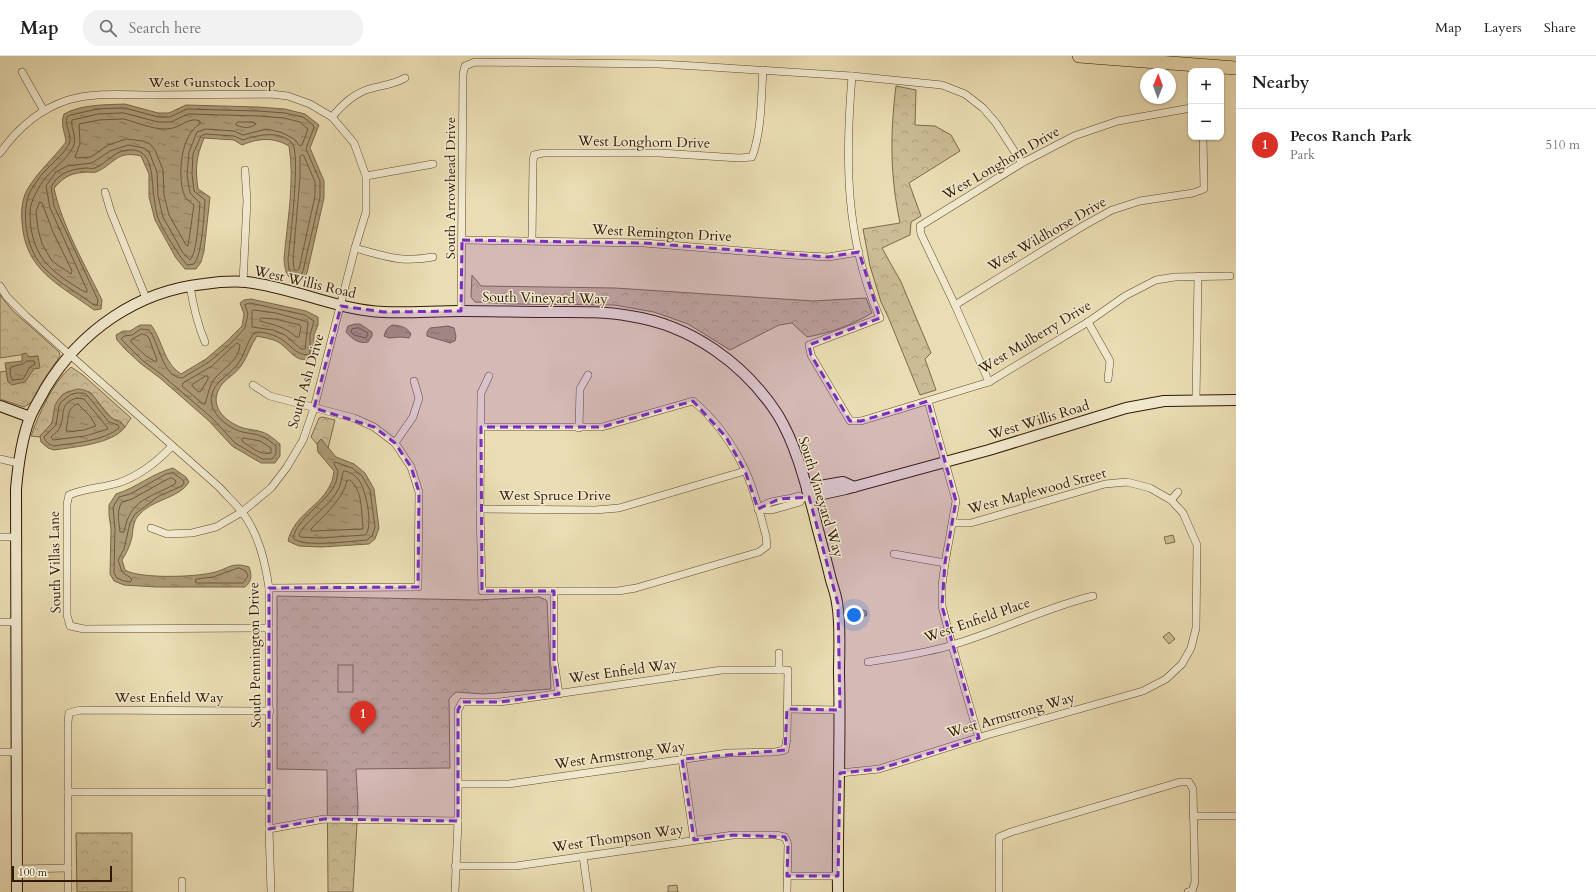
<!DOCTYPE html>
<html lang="en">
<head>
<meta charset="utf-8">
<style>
	body { margin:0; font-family:Cardo,serif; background:#f2f2f2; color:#202124 }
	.controls { position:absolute; right:12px; top:12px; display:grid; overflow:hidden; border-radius:8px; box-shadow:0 1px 3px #0004 }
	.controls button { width:36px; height:36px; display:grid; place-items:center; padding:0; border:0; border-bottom:1px solid #e0e0e0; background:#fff; color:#202124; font:20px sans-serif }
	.compass { position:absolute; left:1140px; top:12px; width:36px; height:36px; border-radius:50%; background:#fff; box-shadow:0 1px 3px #0004; rotate:1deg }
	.scale { position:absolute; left:12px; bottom:10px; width:100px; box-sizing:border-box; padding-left:4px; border:2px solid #311800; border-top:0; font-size:11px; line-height:14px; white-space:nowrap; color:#311800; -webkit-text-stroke:3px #f1e9ce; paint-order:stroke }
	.you { position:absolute; left:854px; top:559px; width:14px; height:14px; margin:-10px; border:3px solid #fff; border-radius:50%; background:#1a73e8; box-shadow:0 0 0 6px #1a73e833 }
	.badge { display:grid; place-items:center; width:26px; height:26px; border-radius:50%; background:#d93025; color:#fff; font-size:13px; font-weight:700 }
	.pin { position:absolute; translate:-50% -33px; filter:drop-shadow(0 1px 2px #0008) }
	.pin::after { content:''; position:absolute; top:21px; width:14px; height:12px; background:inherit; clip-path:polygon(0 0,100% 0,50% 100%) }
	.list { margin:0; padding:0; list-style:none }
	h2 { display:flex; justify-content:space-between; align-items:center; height:52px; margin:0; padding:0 16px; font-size:17px }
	h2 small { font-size:13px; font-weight:400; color:#757577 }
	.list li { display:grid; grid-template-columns:26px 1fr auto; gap:12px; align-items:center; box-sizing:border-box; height:72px; padding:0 16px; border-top:1px solid #e0e0e0 }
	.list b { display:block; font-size:15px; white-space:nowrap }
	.list p { margin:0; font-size:13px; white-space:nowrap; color:#757577 }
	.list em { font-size:13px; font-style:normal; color:#757577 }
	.icon { flex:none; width:22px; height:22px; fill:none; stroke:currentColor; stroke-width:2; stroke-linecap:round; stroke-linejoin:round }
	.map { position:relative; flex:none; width:1236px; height:836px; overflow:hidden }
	header { display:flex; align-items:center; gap:24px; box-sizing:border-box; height:56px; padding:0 20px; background:#fff; border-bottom:1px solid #e0e0e0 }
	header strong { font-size:19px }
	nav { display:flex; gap:22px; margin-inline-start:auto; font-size:14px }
	.search { width:280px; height:36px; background:#f2f2f2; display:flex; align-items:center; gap:10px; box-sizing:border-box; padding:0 14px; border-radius:16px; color:#757577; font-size:15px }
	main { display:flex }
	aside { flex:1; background:#fff }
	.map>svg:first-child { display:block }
	.park { fill:url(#park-crowns); stroke:#7e6a4a }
	.pitch { fill:#cbbc95; stroke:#7e6a4a }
	.water { fill:url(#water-ripples); stroke:#7a6647 }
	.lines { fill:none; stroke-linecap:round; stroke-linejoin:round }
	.shore { stroke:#6e593b; stroke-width:1 }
	.street-casing { stroke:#5f492d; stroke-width:8 }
	.secondary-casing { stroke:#311800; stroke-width:12 }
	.highway-casing { stroke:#311800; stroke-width:14 }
	.street { stroke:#f1e9ce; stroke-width:7 }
	.secondary { stroke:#f1e9ce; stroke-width:10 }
	.highway { stroke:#eaddb3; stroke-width:13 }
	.marked { fill:#7b2cbf; fill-opacity:0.2; stroke:#7b2cbf; stroke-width:3; stroke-dasharray:8 5; stroke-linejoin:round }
	.labels { text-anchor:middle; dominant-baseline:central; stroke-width:3; stroke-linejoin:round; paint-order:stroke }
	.street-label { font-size:14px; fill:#311800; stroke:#f1e9ce }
</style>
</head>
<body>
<header>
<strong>Map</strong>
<div class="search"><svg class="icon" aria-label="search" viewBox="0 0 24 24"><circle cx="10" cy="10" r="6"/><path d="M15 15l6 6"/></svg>Search here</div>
<nav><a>Map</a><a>Layers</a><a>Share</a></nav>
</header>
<main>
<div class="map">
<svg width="1236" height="836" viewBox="0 0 1236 836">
	<defs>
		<pattern id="park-crowns" width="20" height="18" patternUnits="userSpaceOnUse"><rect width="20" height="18" fill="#cbbc95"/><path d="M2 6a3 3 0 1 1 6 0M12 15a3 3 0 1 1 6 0" fill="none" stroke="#afa17f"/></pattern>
		<pattern id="water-ripples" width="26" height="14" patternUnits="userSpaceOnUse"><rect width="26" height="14" fill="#ab9a76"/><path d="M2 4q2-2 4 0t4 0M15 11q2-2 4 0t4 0" fill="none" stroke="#8c7d5e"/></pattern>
	</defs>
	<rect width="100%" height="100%" fill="#eaddb3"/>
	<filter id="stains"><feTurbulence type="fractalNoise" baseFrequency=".005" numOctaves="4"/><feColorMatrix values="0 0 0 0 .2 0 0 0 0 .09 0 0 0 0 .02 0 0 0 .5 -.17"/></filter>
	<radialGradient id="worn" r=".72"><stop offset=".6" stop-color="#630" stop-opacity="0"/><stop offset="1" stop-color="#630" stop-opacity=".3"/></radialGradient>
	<g class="park">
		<path d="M896 30 916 34 915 69 935 70 951 79 960 95 909 127 921 160 911 166 910 179 882 192 901 226 931 297 925 303 936 334 920 339 889 263 881 246 870 210 863 173 900 167C890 119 890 79 896 30Z"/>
		<path d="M472 219 481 230 615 232 813 245 866 242 872 257C852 269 830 277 807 281L792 267 779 269 730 294 688 268 654 256 614 249 512 248 475 246 471 241Z"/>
		<path d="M0 239 13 255 59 296 60 300 43 325 32 346 24 351 0 343V316L6 315 8 326 38 300 29 301 26 298 0 302Z"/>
		<path d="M71 311 83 319 131 362 125 371 120 365 112 363 90 336 69 335C52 344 58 351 52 366 50 372 43 375 40 381L31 380C39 358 52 327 71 311Z"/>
		<path d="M322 361 335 364 328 392 321 383 317 388 311 381 319 362Z"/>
		<path d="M277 540 476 544 539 541 546 544 547 545 551 633 483 638 456 636 449 643 450 712 356 713 358 751 353 836H328L327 714 277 713Z"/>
		<path d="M76 777H132V836H77Z"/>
	</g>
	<g class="pitch">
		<path d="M1173 479 1175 486 1166 488 1164 481Z"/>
		<path d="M1169 576 1175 583 1169 588 1163 581Z"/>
		<rect x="338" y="609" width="15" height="27"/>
		<path d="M677 829 678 836H668V830Z"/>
	</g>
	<g class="water">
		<path d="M125 48 158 57H169L186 49 258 51 285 53 305 58 319 69 310 92 324 125V142L307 217 303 223 294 225C285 219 285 213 284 203 287 168 295 125 289 90 273 81 259 82 242 89L234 84 204 82C196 102 195 112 198 133L210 141 204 195 201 206 196 213H185L176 202 155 164 149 141V118L141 100C116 94 115 108 96 116 93 117 90 116 87 116 71 117 65 120 54 132 62 170 85 209 102 244L101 253 94 254C59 228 25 215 22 166 21 156 22 143 27 134 38 115 53 103 66 86 65 76 60 68 64 58 82 48 105 49 125 48Z"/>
		<path d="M251 243 306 255 318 261V269L314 279V300C298 310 292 296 281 288 275 283 265 282 257 280 250 290 248 300 241 310 236 317 229 321 223 327 209 344 218 360 236 369 245 374 253 373 262 376 269 378 275 384 280 388V400L275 407H261L232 390 209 365 160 322 140 307 125 293 117 284 116 279 123 275H130L140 269H151C163 285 163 306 181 318L206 303 227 285 242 270 244 258 240 247 244 244Z"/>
		<path d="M355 268H360L372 276V280L368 286C359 288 352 283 346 276L348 270Z"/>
		<path d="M393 269C401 270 407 271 411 278L409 282 401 281 389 282 384 280C386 274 387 271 393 269Z"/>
		<path d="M448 270 454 272 456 280 455 285 450 287C442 284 435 283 427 280V276L430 272Z"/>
		<path d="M26 297 29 301 38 300 40 312 34 313 25 326 12 329 8 326 5 307 22 305V298Z"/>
		<path d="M77 333C97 333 98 353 112 362 117 366 119 364 125 371 113 388 74 391 54 394L48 392 41 386 40 380 52 367 55 349 58 344 63 338Z"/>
		<path d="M321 383 336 401 354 408 365 417 374 433 379 472 375 483 369 488 321 491 299 490 288 485C294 458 322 450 331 427 333 424 333 419 334 415L318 396 317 388Z"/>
		<path d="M173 412 186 421 189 426C179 443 151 443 138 460 133 466 133 474 132 481 130 490 127 496 122 504L125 514C140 523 194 521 211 517 228 514 230 505 249 511 252 519 252 525 245 531H156L124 529 114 525 110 518 111 473 109 459V449L116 438C136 432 153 417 173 412Z"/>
		<path d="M855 554H863L866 555 867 559 866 560H863V562L860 561V563L856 562Z"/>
	</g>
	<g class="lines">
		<g class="shore">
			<path d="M125 52 158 61H170L187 53 258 55 285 57 303 61 313 69 314 71 306 93 320 125V141L303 215 301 219 294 220 289 214 288 203C290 186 301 97 292 87 280 74 257 79 243 84L234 80 205 78 201 80 193 98 192 118 194 135 205 144C204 159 202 199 194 208L187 209C179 200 162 173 158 162 156 156 155 148 154 141 151 125 155 92 129 94 115 94 107 107 95 112 92 113 89 112 86 112 71 113 58 117 51 131L54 150 98 244 97 249H94C78 237 59 227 45 213 27 196 21 161 29 138 31 133 36 127 39 122 46 112 65 98 69 88 73 79 64 70 67 61L70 59 98 53Z"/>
			<path d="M124 57 158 66H171L188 58 258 60 284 62 300 66 308 73 302 89 300 90 294 83 283 77 267 73 243 79 234 75 206 73 197 76 189 96 187 119 190 137 200 147C199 158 197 198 190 204L183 197 163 161 158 140 157 116 149 96 144 92 128 89 110 95 92 107 67 110 56 116 46 130 50 152 87 234V236H85C73 229 58 220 48 209 35 197 29 173 30 155 31 144 37 134 43 125 52 113 67 104 73 91 78 81 70 72 72 64L98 58Z"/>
			<path d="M124 63C139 67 158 76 173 72 183 69 190 61 200 65V68C181 78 177 119 184 138 185 143 190 146 194 149L188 190 186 189 169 159 164 139 163 114 155 94 150 88 143 85 126 83 108 89 91 101 76 102 75 101 80 88 79 68 99 64Z"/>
			<path d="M238 66H254L256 68C250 73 243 72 236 69Z"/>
			<path d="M302 99 304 100 315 126V140L299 213 296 215 294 213 293 203 300 121V101Z"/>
			<path d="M40 146 42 147 53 176 72 215 71 218 52 205 42 188 38 173 36 156Z"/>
			<path d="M250 247 305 259 314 265 310 279V297L308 299C296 298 293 292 284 285 278 280 262 274 254 277 246 287 245 299 237 309 232 315 226 319 221 324 203 341 212 360 231 371 243 379 254 376 263 381 268 383 272 387 276 390V398L272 403H262L235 387 212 362 162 319 142 304 121 283 124 280 132 279 141 273 149 274C159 286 162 321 182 322L209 306 230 288 245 272 248 258 245 249Z"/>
			<path d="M254 254 276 257 308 266 305 293H301L285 279 273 274 252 271V255Z"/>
			<path d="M262 262 275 263 300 269 301 271 299 281H296C286 271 274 269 260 265V263Z"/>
			<path d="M359 272 368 277 366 282 354 279 351 276 352 273Z"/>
			<path d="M142 278 146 279 149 282 157 304 156 306 146 300 131 286V284Z"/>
			<path d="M237 287 240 289C239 304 226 310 216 321 208 331 209 337 205 348H203L182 330 183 327 212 310Z"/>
			<path d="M27 305H34L35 308 30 311 23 323 12 324 10 317 11 311 23 308Z"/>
			<path d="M206 320H208V323L201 335 199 336 193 331 192 329Z"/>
			<path d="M77 337H83L87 339 109 366 118 369 119 372C104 385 74 387 54 390 50 389 45 386 44 381L56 369 59 350 61 346 70 339Z"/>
			<path d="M77 342 84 343 107 371 108 373 85 380 53 384 51 381C54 378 59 375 60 371 66 358 58 347 77 342Z"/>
			<path d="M78 348 90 360 96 370 84 374 67 376 66 374C69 364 66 351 78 348Z"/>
			<path d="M244 382 260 385 271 392V397C261 400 251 391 243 386L242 384Z"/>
			<path d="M335 406 352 412 362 420 370 434 375 471 372 480 367 484C351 485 302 492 293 482 297 462 324 449 334 430 337 426 337 420 338 415L334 408Z"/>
			<path d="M345 415C350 416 355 419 358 423 366 432 374 472 365 479L320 482 300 481 299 478C309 461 330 451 339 432 341 427 342 421 343 416Z"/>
			<path d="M173 417 183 424 184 427 182 430 159 440 135 458 130 467 124 493 118 504 122 516 131 522 132 524 130 526 124 525 117 522 114 517 115 473 113 451 119 441 130 438 166 418Z"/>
			<path d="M172 422 176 425 175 428C150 442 130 443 124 476H120C119 466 116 455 122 446L132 443 168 423Z"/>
			<path d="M350 424C363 435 361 455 363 470V473L311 475V473C325 458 342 445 347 425Z"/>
			<path d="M239 512 246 515 248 520 243 527H197L195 526 196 523 213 521Z"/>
		</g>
		<g class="street-casing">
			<g id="street">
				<path d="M22 16 44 55"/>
				<path d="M852 20C845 103 845 184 880 262L809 289 811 299 850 365H861L989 326 1088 266 1125 240 1156 224 1175 221 1230 220"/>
				<path d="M332 61C342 49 353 38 369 33 382 29 393 29 405 22"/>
				<path d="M0 97C17 73 40 53 68 44 95 36 125 39 153 39 192 39 232 38 271 38L288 40 310 48 332 61 354 87 366 120V156L355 192 314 352 303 384 287 411 271 432 242 456 216 471 192 477 167 478 151 472"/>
				<path d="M366 120 433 108"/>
				<path d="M105 136 111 156 146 242"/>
				<path d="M462 184 644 187 791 199 828 201 859 196"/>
				<path d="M532 185 533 106 534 99 543 97H660L739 102 752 101C762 74 761 42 763 14"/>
				<path d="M355 192C384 200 401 207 433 201"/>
				<path d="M243 226 247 145 245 114"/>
				<path d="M0 230 7 241 26 260 219 431C226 439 235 447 242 456 259 478 265 506 269 532V773L271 836"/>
				<path d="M190 230C193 249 197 267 205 286"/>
				<path d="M955 249 1083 170 1112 154 1140 145 1193 137 1204 133 1203 81"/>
				<path d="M461 255 463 18 465 10 475 6 659 8 695 10 852 20 942 29 965 38 983 52 996 67 1022 107"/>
				<path d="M1088 266 1110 305 1108 323"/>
				<path d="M989 326 955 249 921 178 920 170 1022 107 1074 80 1118 65 1191 52"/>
				<path d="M253 329 270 340 354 362 374 371 395 387 411 411 419 436 418 531 269 532"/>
				<path d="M1196 344 1198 220"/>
				<path d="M928 345 956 445 945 507 942 529V550L952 589 979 682"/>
				<path d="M481 371H602L693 345C715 363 733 389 745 414 755 435 760 458 766 480L767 490 759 496 636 532 618 535H482L480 453 481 337 489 320"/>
				<path d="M579 372 580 333 588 319"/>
				<path d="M395 387 413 361 419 342 414 325"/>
				<path d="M172 390C157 406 139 420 118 427 102 432 85 432 69 439L67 448V559L70 570 84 573 269 572"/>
				<path d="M0 403 18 407"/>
				<path d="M1171 444 1178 436"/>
				<path d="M480 453 595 454 619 452 745 415"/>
				<path d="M758 453C775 441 781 446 799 440L802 442 809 441"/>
				<path d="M758 453 772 454 800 446 802 442"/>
				<path d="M0 481H16"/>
				<path d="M894 498 945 507"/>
				<path d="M554 535V605L559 638"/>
				<path d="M0 566H16"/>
				<path d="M868 606C896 601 924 598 952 589 1000 575 1044 552 1093 540"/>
				<path d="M779 614V597"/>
				<path d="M787 653 840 654"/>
				<path d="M0 696H16"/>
				<path d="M682 703 694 784"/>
				<path d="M840 717 879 713 987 679 1143 635 1166 623 1182 608 1191 592 1196 572 1197 489 1183 457 1171 444 1150 432 1127 426 1105 428 971 467H953"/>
				<path d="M68 736H269"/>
				<path d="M1193 760H1236"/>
				<path d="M269 773 324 763 458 765"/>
				<path d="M583 800 588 836"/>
				<path d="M455 810H516L733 779H776L785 781 788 788 787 836"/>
				<path d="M18 813 68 812"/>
				<path d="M787 820H838"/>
				<path d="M68 836V666L69 657 80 654 270 655"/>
				<path d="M182 836V825"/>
				<path d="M455 836 458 765V654L462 646H500L722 614H788L787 682 785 694 775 696 728 697 508 728H458"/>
				<path d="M999 836V781L1011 776 1180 726H1189L1193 733 1195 826 1192 835 1188 836"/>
			</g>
		</g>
		<g class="secondary-casing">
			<g id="secondary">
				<path d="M0 350 30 361"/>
				<path d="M807 434 820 430 843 426 854 431"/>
				<path d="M809 441 846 433 989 394 1126 352 1164 345 1236 344"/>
				<path d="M17 836 16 433C18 410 21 386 29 364 33 353 40 343 45 333 80 275 137 235 204 228 218 226 232 225 246 226 293 231 336 254 384 256 409 257 435 255 461 255 489 255 518 256 546 256 574 256 602 255 630 260 691 269 745 308 778 359 796 389 805 425 814 458 819 479 825 499 830 520 832 529 836 538 837 547 841 568 839 596 839 617 841 690 837 763 838 836"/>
			</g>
		</g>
		<g class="highway-casing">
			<path id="highway" d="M1079 0 1236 12"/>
		</g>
		<use href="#street" class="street"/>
		<use href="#secondary" class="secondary"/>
		<use href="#highway" class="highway"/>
	</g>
	<path class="marked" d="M462 184 644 187 828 201 859 196 880 262 809 289 811 299 850 365H861L928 345 956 445 945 507 942 550 979 682 879 713 840 717 838 820H787L788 788 785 781 733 779 694 784 682 703 785 694 787 653 840 654 838 548 809 441 779 443 758 453 745 415 726 381 693 345 602 371H481L482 535H554V605L559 638 500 646H462L458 654V765L324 763 269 773V532L418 531 419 436 411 411 395 387 374 371 314 352 341 250 384 256 461 255Z"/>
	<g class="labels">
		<g class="street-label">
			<text x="212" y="26">West Gunstock Loop</text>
			<text transform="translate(644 86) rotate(1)">West Longhorn Drive</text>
			<text transform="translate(1001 107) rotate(-30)">West Longhorn Drive</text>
			<text transform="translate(450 132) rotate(-90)">South Arrowhead Drive</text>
			<text transform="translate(662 177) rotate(3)">West Remington Drive</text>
			<text transform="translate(1047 178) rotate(-30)">West Wildhorse Drive</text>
			<text transform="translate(305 226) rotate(13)">West Willis Road</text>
			<text transform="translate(545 242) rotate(1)">South Vineyard Way</text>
			<text transform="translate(1035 281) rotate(-31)">West Mulberry Drive</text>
			<text transform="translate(306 325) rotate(-74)">South Ash Drive</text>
			<text transform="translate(1039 364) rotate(-17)">West Willis Road</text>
			<text transform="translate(1037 435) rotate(-15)">West Maplewood Street</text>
			<text x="555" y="439">West Spruce Drive</text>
			<text transform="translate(821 441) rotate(73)">South Vineyard Way</text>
			<text transform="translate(55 506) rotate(-91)">South Villas Lane</text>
			<text transform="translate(977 564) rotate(-19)">West Enfield Place</text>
			<text transform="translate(255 599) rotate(-91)">South Pennington Drive</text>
			<text transform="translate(623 615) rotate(-8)">West Enfield Way</text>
			<text x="169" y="641">West Enfield Way</text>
			<text transform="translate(1011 659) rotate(-16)">West Armstrong Way</text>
			<text transform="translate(620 699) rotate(-8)">West Armstrong Way</text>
			<text transform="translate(618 782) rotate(-8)">West Thompson Way</text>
		</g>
	</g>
	<rect width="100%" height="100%" filter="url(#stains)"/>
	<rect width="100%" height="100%" fill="url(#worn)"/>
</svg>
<div class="controls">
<button>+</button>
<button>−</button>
</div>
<svg class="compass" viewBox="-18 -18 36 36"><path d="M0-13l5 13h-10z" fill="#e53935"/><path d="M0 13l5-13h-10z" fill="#757577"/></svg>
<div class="scale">100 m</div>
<div class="you"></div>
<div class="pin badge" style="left:363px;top:678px">1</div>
</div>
<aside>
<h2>Nearby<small></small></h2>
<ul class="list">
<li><span class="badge">1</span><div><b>Pecos Ranch Park</b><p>Park</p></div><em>510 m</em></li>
</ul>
</aside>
</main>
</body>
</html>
